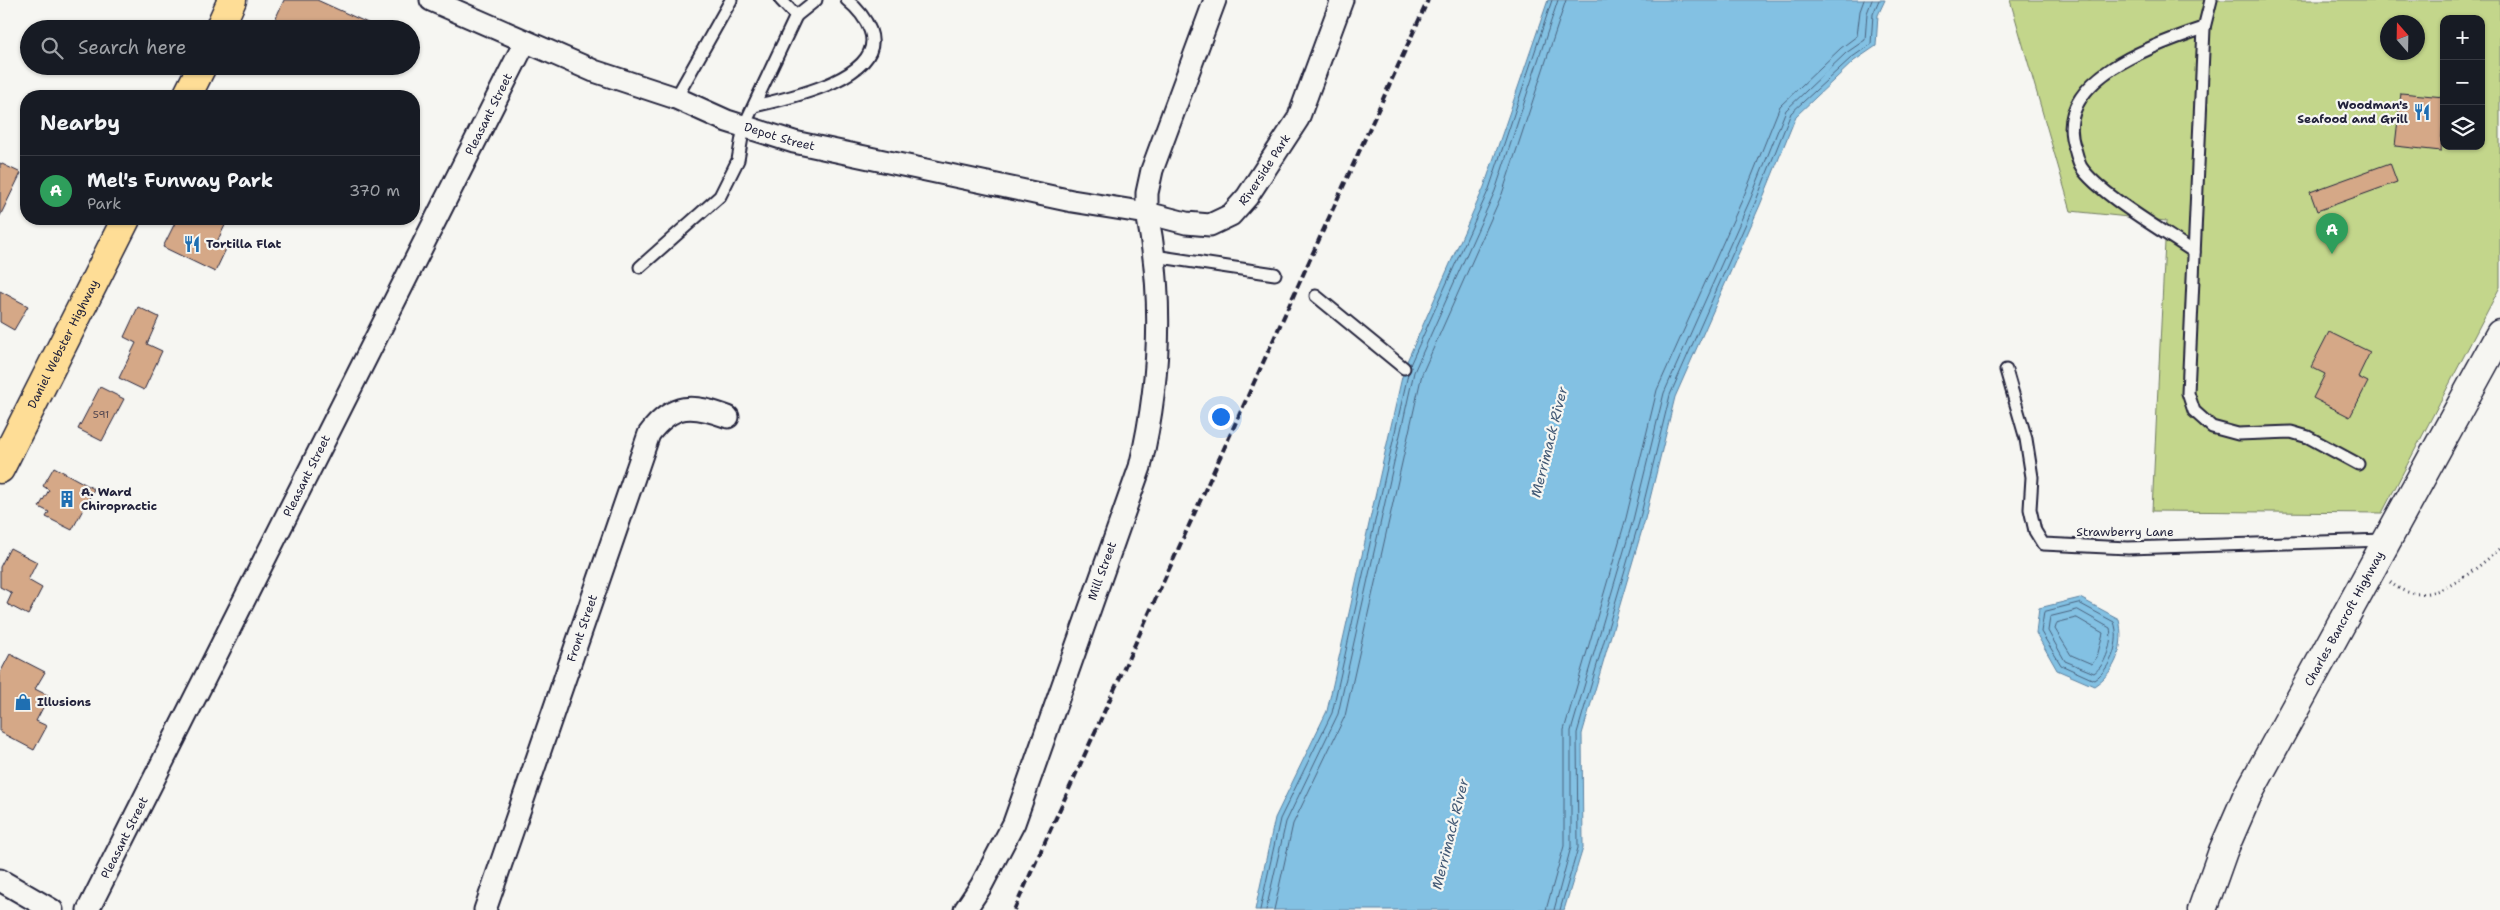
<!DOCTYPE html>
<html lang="en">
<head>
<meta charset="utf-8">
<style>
	body { margin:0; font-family:"Shantell Sans",sans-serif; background:#242831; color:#f1f3f6 }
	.controls { position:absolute; right:15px; top:15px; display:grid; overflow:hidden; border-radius:10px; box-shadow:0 1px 4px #0004 }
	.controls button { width:45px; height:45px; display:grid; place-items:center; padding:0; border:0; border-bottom:1px solid #363941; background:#171b24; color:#f1f3f6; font:25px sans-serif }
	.compass { position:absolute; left:2380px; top:15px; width:45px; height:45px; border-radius:50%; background:#171b24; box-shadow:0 1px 4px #0004; rotate:340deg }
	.you { position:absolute; left:1220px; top:416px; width:18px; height:18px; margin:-12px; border:4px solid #fff; border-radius:50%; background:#1a73e8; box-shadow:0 0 0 8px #1a73e833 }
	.badge { display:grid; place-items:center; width:32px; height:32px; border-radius:50%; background:#b45309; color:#fff; font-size:16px; font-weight:700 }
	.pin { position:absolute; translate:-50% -41px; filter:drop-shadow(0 1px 2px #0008) }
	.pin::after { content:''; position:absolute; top:26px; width:18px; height:15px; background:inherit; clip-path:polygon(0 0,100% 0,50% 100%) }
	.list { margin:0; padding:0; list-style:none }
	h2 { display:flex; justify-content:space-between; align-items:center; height:65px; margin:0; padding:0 20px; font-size:21px }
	h2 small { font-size:16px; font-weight:400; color:#9ea1a6 }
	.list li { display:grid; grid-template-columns:32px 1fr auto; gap:15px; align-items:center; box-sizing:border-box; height:70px; padding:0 20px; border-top:1px solid #363941 }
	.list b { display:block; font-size:19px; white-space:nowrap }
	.list p { margin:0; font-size:16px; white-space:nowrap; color:#9ea1a6 }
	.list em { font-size:16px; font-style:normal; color:#9ea1a6 }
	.icon { flex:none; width:28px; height:28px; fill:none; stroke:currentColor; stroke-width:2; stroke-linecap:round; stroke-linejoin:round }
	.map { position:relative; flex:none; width:2500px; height:910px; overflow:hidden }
	.search { position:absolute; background:#171b24; box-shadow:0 1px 4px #0004; left:20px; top:20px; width:400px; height:55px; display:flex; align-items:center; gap:12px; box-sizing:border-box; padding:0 18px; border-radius:28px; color:#9ea1a6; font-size:19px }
	.panel { position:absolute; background:#171b24; box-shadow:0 1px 4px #0004; left:20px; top:90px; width:400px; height:135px; border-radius:20px }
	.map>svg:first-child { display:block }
	.green { fill:#c3d68b; stroke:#727c63; fill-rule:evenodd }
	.water { fill:#83c1e3; stroke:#5c81a0 }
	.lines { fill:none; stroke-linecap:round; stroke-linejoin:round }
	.shore { stroke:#49627e; stroke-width:1 }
	.building { fill:#d5a887; stroke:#22223b }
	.service-casing { stroke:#22223b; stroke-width:15 }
	.minor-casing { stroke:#22223b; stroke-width:25 }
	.secondary-casing { stroke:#22223b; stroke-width:31 }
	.primary-casing { stroke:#22223b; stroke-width:31 }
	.path { stroke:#22223b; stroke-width:3; stroke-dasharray:1 4; stroke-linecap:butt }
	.service { stroke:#f6f6f2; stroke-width:11 }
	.minor { stroke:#f6f6f2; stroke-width:21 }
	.secondary { stroke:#f6f6f2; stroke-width:28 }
	.primary { stroke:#fedd96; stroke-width:28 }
	.rail { stroke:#22223b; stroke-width:4; stroke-dasharray:8 4; stroke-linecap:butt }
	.labels { text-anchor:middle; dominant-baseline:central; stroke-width:4.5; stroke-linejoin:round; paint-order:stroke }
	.number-label { font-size:10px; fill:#4f444e }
	.poi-label { font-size:12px; font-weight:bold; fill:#22223b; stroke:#f6f6f2; text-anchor:start }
	.street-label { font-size:12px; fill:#22223b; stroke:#f6f6f2 }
	.water-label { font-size:14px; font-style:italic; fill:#445a76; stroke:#f6f6f2 }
</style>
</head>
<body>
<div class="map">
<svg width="2500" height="910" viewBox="0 0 2500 910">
	<rect width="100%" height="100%" fill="#f6f6f2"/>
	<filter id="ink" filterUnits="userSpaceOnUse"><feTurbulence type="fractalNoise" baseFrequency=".02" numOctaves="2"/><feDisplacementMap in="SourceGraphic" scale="10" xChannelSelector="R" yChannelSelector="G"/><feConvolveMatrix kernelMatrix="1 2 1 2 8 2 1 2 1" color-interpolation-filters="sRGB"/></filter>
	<g filter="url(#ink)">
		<path class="green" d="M2010 0H2500V287L2382 513 2152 511 2166 221 2071 211ZM2444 19H2481V146H2444ZM2388 22H2418V52H2388Z"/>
		<g class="water">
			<path d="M1548 0H1885L1878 15 1876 46 1854 61 1796 116 1760 205 1675 397 1644 523 1582 734 1583 848 1564 910H1255L1275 818 1327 711 1404 368 1484 187Z"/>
			<path d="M2080 598 2119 619C2125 645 2117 671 2094 686L2057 670 2036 633 2039 608Z"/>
		</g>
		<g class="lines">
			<g class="shore">
				<path d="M1410 365 1489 189 1552 0"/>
				<path d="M2079 603 2114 622C2121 641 2111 669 2094 680L2061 665 2041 632 2044 612Z"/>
				<path d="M2078 610 2110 628C2113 641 2106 665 2094 673L2065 661 2048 631 2050 617Z"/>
				<path d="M2077 618 2103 633 2097 657 2092 664 2071 655 2055 629 2057 623Z"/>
				<path d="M1260 910 1280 819 1332 713 1408 374"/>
				<path d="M1266 910 1286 822 1338 714 1414 372 1495 191 1558 0"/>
				<path d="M1274 910 1293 824 1345 716 1422 374 1502 194 1566 0"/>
				<path d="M1546 910 1564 846V730L1626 518 1657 390 1743 198 1780 106 1841 48 1857 36 1860 11 1864 0"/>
				<path d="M1554 910 1571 847V731L1633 520 1664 393 1750 200 1786 110 1846 53 1865 40 1867 13 1872 0"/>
				<path d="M1560 910 1578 848 1577 733 1639 522 1670 395 1755 203 1791 113 1851 58 1871 44 1873 14 1879 0"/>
			</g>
		</g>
		<g class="building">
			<path d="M284 0H317L381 29H283L273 24Z"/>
			<path d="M2401 93 2444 97 2441 151 2395 146Z"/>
			<path d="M0 163 21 173 0 216Z"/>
			<path d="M2390 163 2397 182 2317 211 2310 192Z"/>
			<path d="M177 219H228L217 242 227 247 215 272 163 247Z"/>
			<path d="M0 291 28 306 14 330 0 322Z"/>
			<path d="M138 307 159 317 147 344 162 351 144 390 119 378 136 343 124 337Z"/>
			<path d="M2329 332 2370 352 2358 377 2368 382 2350 417 2313 398 2325 374 2311 367Z"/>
			<path d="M100 387 124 399 102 441 78 429Z"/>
			<path d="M54 467 94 489 72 530 46 517 49 512 39 507 49 490 43 486Z"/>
			<path d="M10 548 37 562 28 580 42 588 28 615 7 604 12 593 0 587V567Z"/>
			<path d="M10 654 45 672 35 689 49 696 36 721 47 726 34 750 0 732V673Z"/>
		</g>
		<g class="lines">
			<g class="service-casing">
				<g id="service">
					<path d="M2211 0 2204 28 2188 393 2194 411 2212 427 2238 434 2291 432 2308 437 2358 464"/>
					<path d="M796 16 816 0"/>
					<path d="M676 98 731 0"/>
					<path d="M754 106C785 99 888 78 870 30 865 17 858 9 847 0"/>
					<path d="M2194 252C2165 232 2099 194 2081 167 2078 162 2077 155 2075 149 2050 80 2155 44 2204 28"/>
					<path d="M1154 256 1275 274"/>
					<path d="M640 267 720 196 738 160 744 126 796 16 781 0"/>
					<path d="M1316 296 1404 368"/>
					<path d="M2006 370 2026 439 2032 477 2030 509 2035 531 2043 544 2128 548 2385 540"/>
				</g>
			</g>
			<g class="minor-casing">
				<g id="minor">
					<path id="s1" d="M431 0 594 71 676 98 727 121 794 142 1072 201 1147 213C1164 298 1160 383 1140 467L1014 823 981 886 965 910"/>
					<path id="s2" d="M1215 0 1152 170 1147 193V213L1186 223 1210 225 1231 215 1247 197 1298 119 1342 0"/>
					<path d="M0 880 52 910"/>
					<path id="s3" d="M88 910 525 42"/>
					<path id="s4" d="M485 910 649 434C673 402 693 404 728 417"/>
				</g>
			</g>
			<g class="secondary-casing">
				<g id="secondary">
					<path id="s5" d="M2202 910 2223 851 2247 796 2500 334"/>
				</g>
			</g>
			<g class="primary-casing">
				<g id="primary">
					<path d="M219 29 232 0"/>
					<path d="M187 96 202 66"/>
					<path id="s6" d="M0 469 126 219"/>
				</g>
			</g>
			<path class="path" d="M2390 582C2427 614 2470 573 2500 549"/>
			<use href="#service" class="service"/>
			<use href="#minor" class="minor"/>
			<use href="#secondary" class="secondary"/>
			<use href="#primary" class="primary"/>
			<path class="rail" d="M1014 910 1428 0"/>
		</g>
	</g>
	<defs>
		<g id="restaurant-bare" transform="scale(1.35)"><path d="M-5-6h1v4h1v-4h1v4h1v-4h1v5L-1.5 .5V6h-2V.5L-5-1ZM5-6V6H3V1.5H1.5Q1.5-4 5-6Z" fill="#1f6fb2" stroke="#f6f6f2" stroke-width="2.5" paint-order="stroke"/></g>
		<g id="building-bare" transform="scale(1.35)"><path d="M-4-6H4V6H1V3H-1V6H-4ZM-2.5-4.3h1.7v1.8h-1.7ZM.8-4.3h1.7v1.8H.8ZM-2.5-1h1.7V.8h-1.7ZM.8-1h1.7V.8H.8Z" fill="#1f6fb2" stroke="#f6f6f2" stroke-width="2.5" paint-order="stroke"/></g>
		<g id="shop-bare" transform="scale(1.35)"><path d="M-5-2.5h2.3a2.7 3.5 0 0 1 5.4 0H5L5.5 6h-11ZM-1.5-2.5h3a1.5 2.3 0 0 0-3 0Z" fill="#1f6fb2" stroke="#f6f6f2" stroke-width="2.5" paint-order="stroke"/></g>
	</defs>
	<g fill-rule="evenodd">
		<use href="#restaurant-bare" x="2422" y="112"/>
		<use href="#restaurant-bare" x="192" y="244"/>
		<use href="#building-bare" x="67" y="499"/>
		<use href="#shop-bare" x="23" y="702"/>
	</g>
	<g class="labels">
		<g class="number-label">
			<text x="101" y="414">591</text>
		</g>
		<g class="poi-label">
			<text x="2408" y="105" text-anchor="end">Woodman's<tspan x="2408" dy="14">Seafood and Grill</tspan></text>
			<text x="206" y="244">Tortilla Flat</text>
			<text x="81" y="492">A. Ward<tspan x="81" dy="14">Chiropractic</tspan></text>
			<text x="37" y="702">Illusions</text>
		</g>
		<g class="street-label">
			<text stroke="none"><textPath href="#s3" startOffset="891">Pleasant Street</textPath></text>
			<text stroke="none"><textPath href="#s1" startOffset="375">Depot Street</textPath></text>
			<text stroke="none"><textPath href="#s2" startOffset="369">Riverside Park</textPath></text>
			<text stroke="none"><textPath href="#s6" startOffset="140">Daniel Webster Highway</textPath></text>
			<text stroke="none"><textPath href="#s3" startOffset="486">Pleasant Street</textPath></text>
			<text x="2125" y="532">Strawberry Lane</text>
			<text transform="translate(1102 571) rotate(-70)">Mill Street</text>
			<text stroke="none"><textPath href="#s5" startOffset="325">Charles Bancroft Highway</textPath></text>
			<text stroke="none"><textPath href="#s4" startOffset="298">Front Street</textPath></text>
			<text stroke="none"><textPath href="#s3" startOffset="81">Pleasant Street</textPath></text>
		</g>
		<g class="water-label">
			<text transform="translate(1549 442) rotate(-76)">Merrimack River</text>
			<text transform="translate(1450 834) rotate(-76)">Merrimack River</text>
		</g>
	</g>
</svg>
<div class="controls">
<button>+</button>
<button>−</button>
<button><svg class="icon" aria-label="layers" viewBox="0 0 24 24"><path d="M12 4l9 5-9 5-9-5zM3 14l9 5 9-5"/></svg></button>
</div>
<svg class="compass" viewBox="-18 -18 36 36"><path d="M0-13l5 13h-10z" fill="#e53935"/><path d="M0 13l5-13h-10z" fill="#9ea1a6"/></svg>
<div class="you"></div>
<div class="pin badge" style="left:2332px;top:254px;background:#2e9e5b">A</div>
<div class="search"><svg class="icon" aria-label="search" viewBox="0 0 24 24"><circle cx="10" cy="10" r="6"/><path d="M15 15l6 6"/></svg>Search here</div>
<section class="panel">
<h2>Nearby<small></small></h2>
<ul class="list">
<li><span class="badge" style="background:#2e9e5b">A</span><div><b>Mel's Funway Park</b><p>Park</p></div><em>370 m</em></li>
</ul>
</section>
</div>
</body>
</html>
